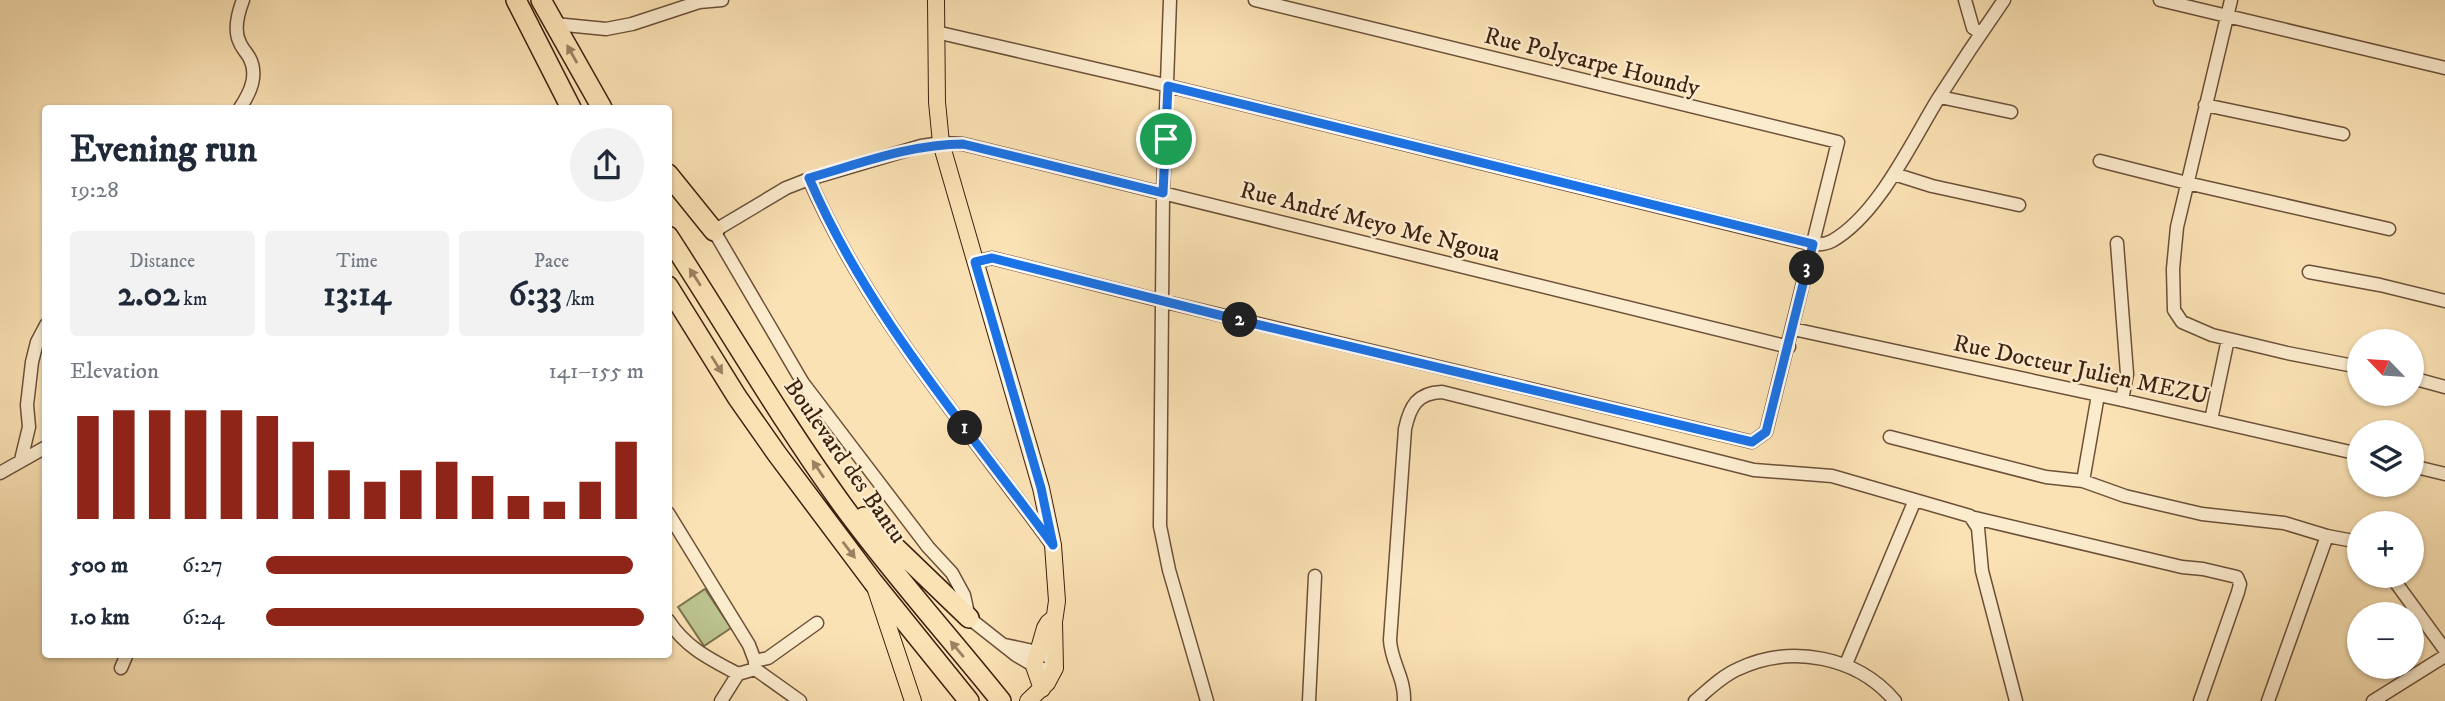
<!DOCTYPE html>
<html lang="en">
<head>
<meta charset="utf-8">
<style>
  body { margin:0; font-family:"IM FELL DW Pica",serif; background:#f2f2f3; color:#1f2937; height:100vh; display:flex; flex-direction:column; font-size:26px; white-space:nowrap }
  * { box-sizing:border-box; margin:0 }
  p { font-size:23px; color:#747a83 }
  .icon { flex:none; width:38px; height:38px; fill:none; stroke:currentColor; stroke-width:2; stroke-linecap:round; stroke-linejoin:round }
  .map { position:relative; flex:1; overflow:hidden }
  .side { position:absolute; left:42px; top:105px; width:630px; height:553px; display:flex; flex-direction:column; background:#fff; border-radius:7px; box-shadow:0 2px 5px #0004 }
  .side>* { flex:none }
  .needle { width:46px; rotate:295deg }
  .controls { position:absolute; left:2347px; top:329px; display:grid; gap:14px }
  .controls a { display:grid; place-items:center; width:77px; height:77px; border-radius:50%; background:#fff; box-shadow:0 2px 5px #0004; font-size:35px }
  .pin { position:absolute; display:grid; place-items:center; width:60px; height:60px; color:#fff; margin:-30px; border:4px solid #fff; border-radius:50%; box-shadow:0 2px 7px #0007 }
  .km { position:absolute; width:35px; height:35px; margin:-18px; border-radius:50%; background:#222; color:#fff; font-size:19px; line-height:35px; text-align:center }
  .round { display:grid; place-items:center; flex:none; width:74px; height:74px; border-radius:37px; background:#f2f2f3 }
  .overview { display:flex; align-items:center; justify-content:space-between; height:119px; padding:0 28px }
  h1 { font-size:38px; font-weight:800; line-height:52px }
  .metrics { display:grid; grid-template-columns:repeat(3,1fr); gap:10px; height:119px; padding:7px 28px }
  .metrics div { display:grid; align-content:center; border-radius:7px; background:#f2f2f3; text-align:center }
  .metrics b { font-size:35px; font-weight:800 }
  .metrics small { font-size:19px; font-weight:400 }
  .metrics p { font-size:19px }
  .chart { height:196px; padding:14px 28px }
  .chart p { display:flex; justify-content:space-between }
  .chart svg { width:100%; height:126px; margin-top:7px; stroke:#8f2418; stroke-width:6 }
  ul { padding:0 28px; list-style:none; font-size:23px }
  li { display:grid; grid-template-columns:112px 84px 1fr; align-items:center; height:52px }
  li i { height:18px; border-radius:9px; background:#8f2418 }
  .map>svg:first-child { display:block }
  .green { fill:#bcc48f; stroke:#7c724f; stroke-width:2 }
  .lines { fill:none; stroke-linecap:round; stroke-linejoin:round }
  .minor-casing { stroke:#6c5038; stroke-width:15 }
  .major-casing { stroke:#3d200f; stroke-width:18 }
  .highway-casing { stroke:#3d200f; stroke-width:22 }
  .minor { stroke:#fcecce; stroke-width:12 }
  .major { stroke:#fbe2b4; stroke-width:16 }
  .highway { stroke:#fbe2b4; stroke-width:19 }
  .oneway { fill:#9c8162 }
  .route-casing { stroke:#fff; stroke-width:14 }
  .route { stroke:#1a73e8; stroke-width:9 }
  .labels { text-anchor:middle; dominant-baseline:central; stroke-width:5; stroke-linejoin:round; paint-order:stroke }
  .street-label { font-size:24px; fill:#3d200f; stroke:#fcecce }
</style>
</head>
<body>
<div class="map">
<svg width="2445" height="701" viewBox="0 0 2445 701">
  <rect width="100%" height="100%" fill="#fbe2b4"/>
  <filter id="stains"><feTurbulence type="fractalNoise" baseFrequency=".00286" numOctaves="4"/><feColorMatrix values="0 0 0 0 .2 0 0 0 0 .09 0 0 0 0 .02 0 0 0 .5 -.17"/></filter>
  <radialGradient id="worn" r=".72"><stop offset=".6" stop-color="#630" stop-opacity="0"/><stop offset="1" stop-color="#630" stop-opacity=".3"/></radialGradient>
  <path class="green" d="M705 589 731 628 704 646 678 607Z"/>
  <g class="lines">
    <g class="minor-casing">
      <path id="minor" d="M1170 0 1163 193 1160 526 1169 570 1207 701
        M1965 0 1973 28 1981 33
        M2160 0 2445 68
        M2231 0 2177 227 2173 269 2174 310 2182 322 2212 335 2287 353 2359 367
        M555 24 606 29 632 24 699 2 722 0
        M936 32 1148 81 1790 239C1803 242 1819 248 1832 241 1878 215 1911 143 1938 99 1959 66 1981 33 2004 0
        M1940 97 2011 112
        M2205 105 2343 134
        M240 108C250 93 259 75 249 57 246 52 242 48 240 43 233 30 238 13 243 0
        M2100 161 2187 183 2389 229
        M1894 174 1932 186 2019 205
        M809 179C868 314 964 424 1050 542
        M2117 243 2127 374 2122 400
        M975 262 992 258 1162 301 1752 442 1766 432 1838 142 1255 0
        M2309 272 2380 285 2445 301
        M1793 329 2122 400 2359 454
        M2412 378 2445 387
        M2211 420 2228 339
        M1890 437 2046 477 2083 481 2125 496 2202 514 2284 523 2327 536 2359 542
        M21 460 29 427 27 405 32 362 37 342 46 325
        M2412 466 2445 474
        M0 473 46 447
        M2083 481 2098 395
        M668 513 749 645 755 661V669
        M1971 517 2182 567 2203 569 2237 577 2240 584 2238 592 2200 701
        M2391 576 2445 650
        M668 620C686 648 710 659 738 674L755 669
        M1005 645 1047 654 1055 668
        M755 661 768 658 817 623
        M1846 664 1915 500
        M121 668 127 654
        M755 669 800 701
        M1053 671 1038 668 1016 655 969 618 964 595 952 573 928 547 803 383 714 231 786 188 809 179 921 146 941 143 963 144 1789 347
        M721 701 738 674
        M1309 701 1315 576
        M1404 701C1405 678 1391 662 1390 640L1405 429C1410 406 1417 393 1442 392L1754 470 1832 476 1970 516 1978 528 1982 571 2016 701
        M1695 701C1708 690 1722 676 1738 669 1791 644 1857 656 1895 701
        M2268 701 2327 536
        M2373 701 2445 656"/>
    </g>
    <g class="major-casing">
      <path id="major" d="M936 0 937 102 941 143 1041 488 1053 545 1057 601 1054 622 1055 668 1047 683 1028 701
        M875 587 913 701
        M1042 689 1034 666 1045 628 1048 623 1054 618"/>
    </g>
    <g class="highway-casing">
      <path id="highway" d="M516 0 571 108
        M541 0 602 108
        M668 174 714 231
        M668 236C726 325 779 417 841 503 891 572 948 635 1001 701
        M668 286 737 397 777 454 873 582 969 701
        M864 517 969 618"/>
    </g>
    <use href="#minor" class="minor"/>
    <use href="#major" class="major"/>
    <use href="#highway" class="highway"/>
  </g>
  <defs><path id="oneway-solid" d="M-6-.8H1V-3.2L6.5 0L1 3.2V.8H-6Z" transform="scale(1.75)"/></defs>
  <g class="oneway">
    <use href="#oneway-solid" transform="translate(572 54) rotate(-119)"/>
    <use href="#oneway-solid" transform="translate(695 277) rotate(-123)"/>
    <use href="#oneway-solid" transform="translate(717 365) rotate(58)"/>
    <use href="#oneway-solid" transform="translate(818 469) rotate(-124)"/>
    <use href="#oneway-solid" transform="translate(849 550) rotate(53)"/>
    <use href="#oneway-solid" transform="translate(957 649) rotate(-130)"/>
  </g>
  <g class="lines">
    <g class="route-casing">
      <path id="route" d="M1168 86 1813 244 1766 432 1752 442 1247 322 992 258 975 262 1041 488 1053 545C966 426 868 315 809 178 859 164 911 144 963 144L1163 193Z"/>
    </g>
    <use href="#route" class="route"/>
  </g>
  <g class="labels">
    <g class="street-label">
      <text transform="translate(1592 62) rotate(14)">Rue Polycarpe Houndy</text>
      <text transform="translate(1370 222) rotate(14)">Rue André Meyo Me Ngoua</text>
      <text transform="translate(2081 370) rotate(12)">Rue Docteur Julien MEZU</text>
      <text transform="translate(845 461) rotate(55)">Boulevard des Bantu</text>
    </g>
  </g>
  <rect width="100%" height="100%" filter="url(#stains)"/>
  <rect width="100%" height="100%" fill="url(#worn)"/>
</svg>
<div class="controls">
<a><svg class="needle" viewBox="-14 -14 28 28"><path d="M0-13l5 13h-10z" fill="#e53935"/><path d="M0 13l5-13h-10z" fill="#747a83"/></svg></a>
<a><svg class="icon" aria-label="layers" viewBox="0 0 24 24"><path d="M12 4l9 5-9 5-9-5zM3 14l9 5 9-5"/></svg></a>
<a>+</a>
<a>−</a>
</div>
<div class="pin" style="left:1166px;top:139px;background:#1e9e55"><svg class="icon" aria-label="arrive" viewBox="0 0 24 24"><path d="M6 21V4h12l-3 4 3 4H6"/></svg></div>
<b class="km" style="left:965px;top:428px">1</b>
<b class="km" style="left:1240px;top:320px">2</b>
<b class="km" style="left:1807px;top:268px">3</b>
<section class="side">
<div class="overview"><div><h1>Evening run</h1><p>19:28</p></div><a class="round"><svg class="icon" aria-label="share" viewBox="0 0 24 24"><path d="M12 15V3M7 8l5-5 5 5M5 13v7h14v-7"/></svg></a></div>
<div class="metrics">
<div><p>Distance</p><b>2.02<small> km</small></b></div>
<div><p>Time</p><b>13:14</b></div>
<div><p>Pace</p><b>6:33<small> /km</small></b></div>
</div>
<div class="chart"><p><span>Elevation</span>141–155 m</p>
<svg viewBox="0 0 160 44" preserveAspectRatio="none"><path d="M5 44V8M15 44V6M25 44V6M35 44V6M45 44V6M55 44V8M65 44V17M75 44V27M85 44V31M95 44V27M105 44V24M115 44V29M125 44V36M135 44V38M145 44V31M155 44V17"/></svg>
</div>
<ul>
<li><b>500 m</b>6:27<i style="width:97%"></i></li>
<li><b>1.0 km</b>6:24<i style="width:100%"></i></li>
</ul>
</section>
</div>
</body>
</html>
